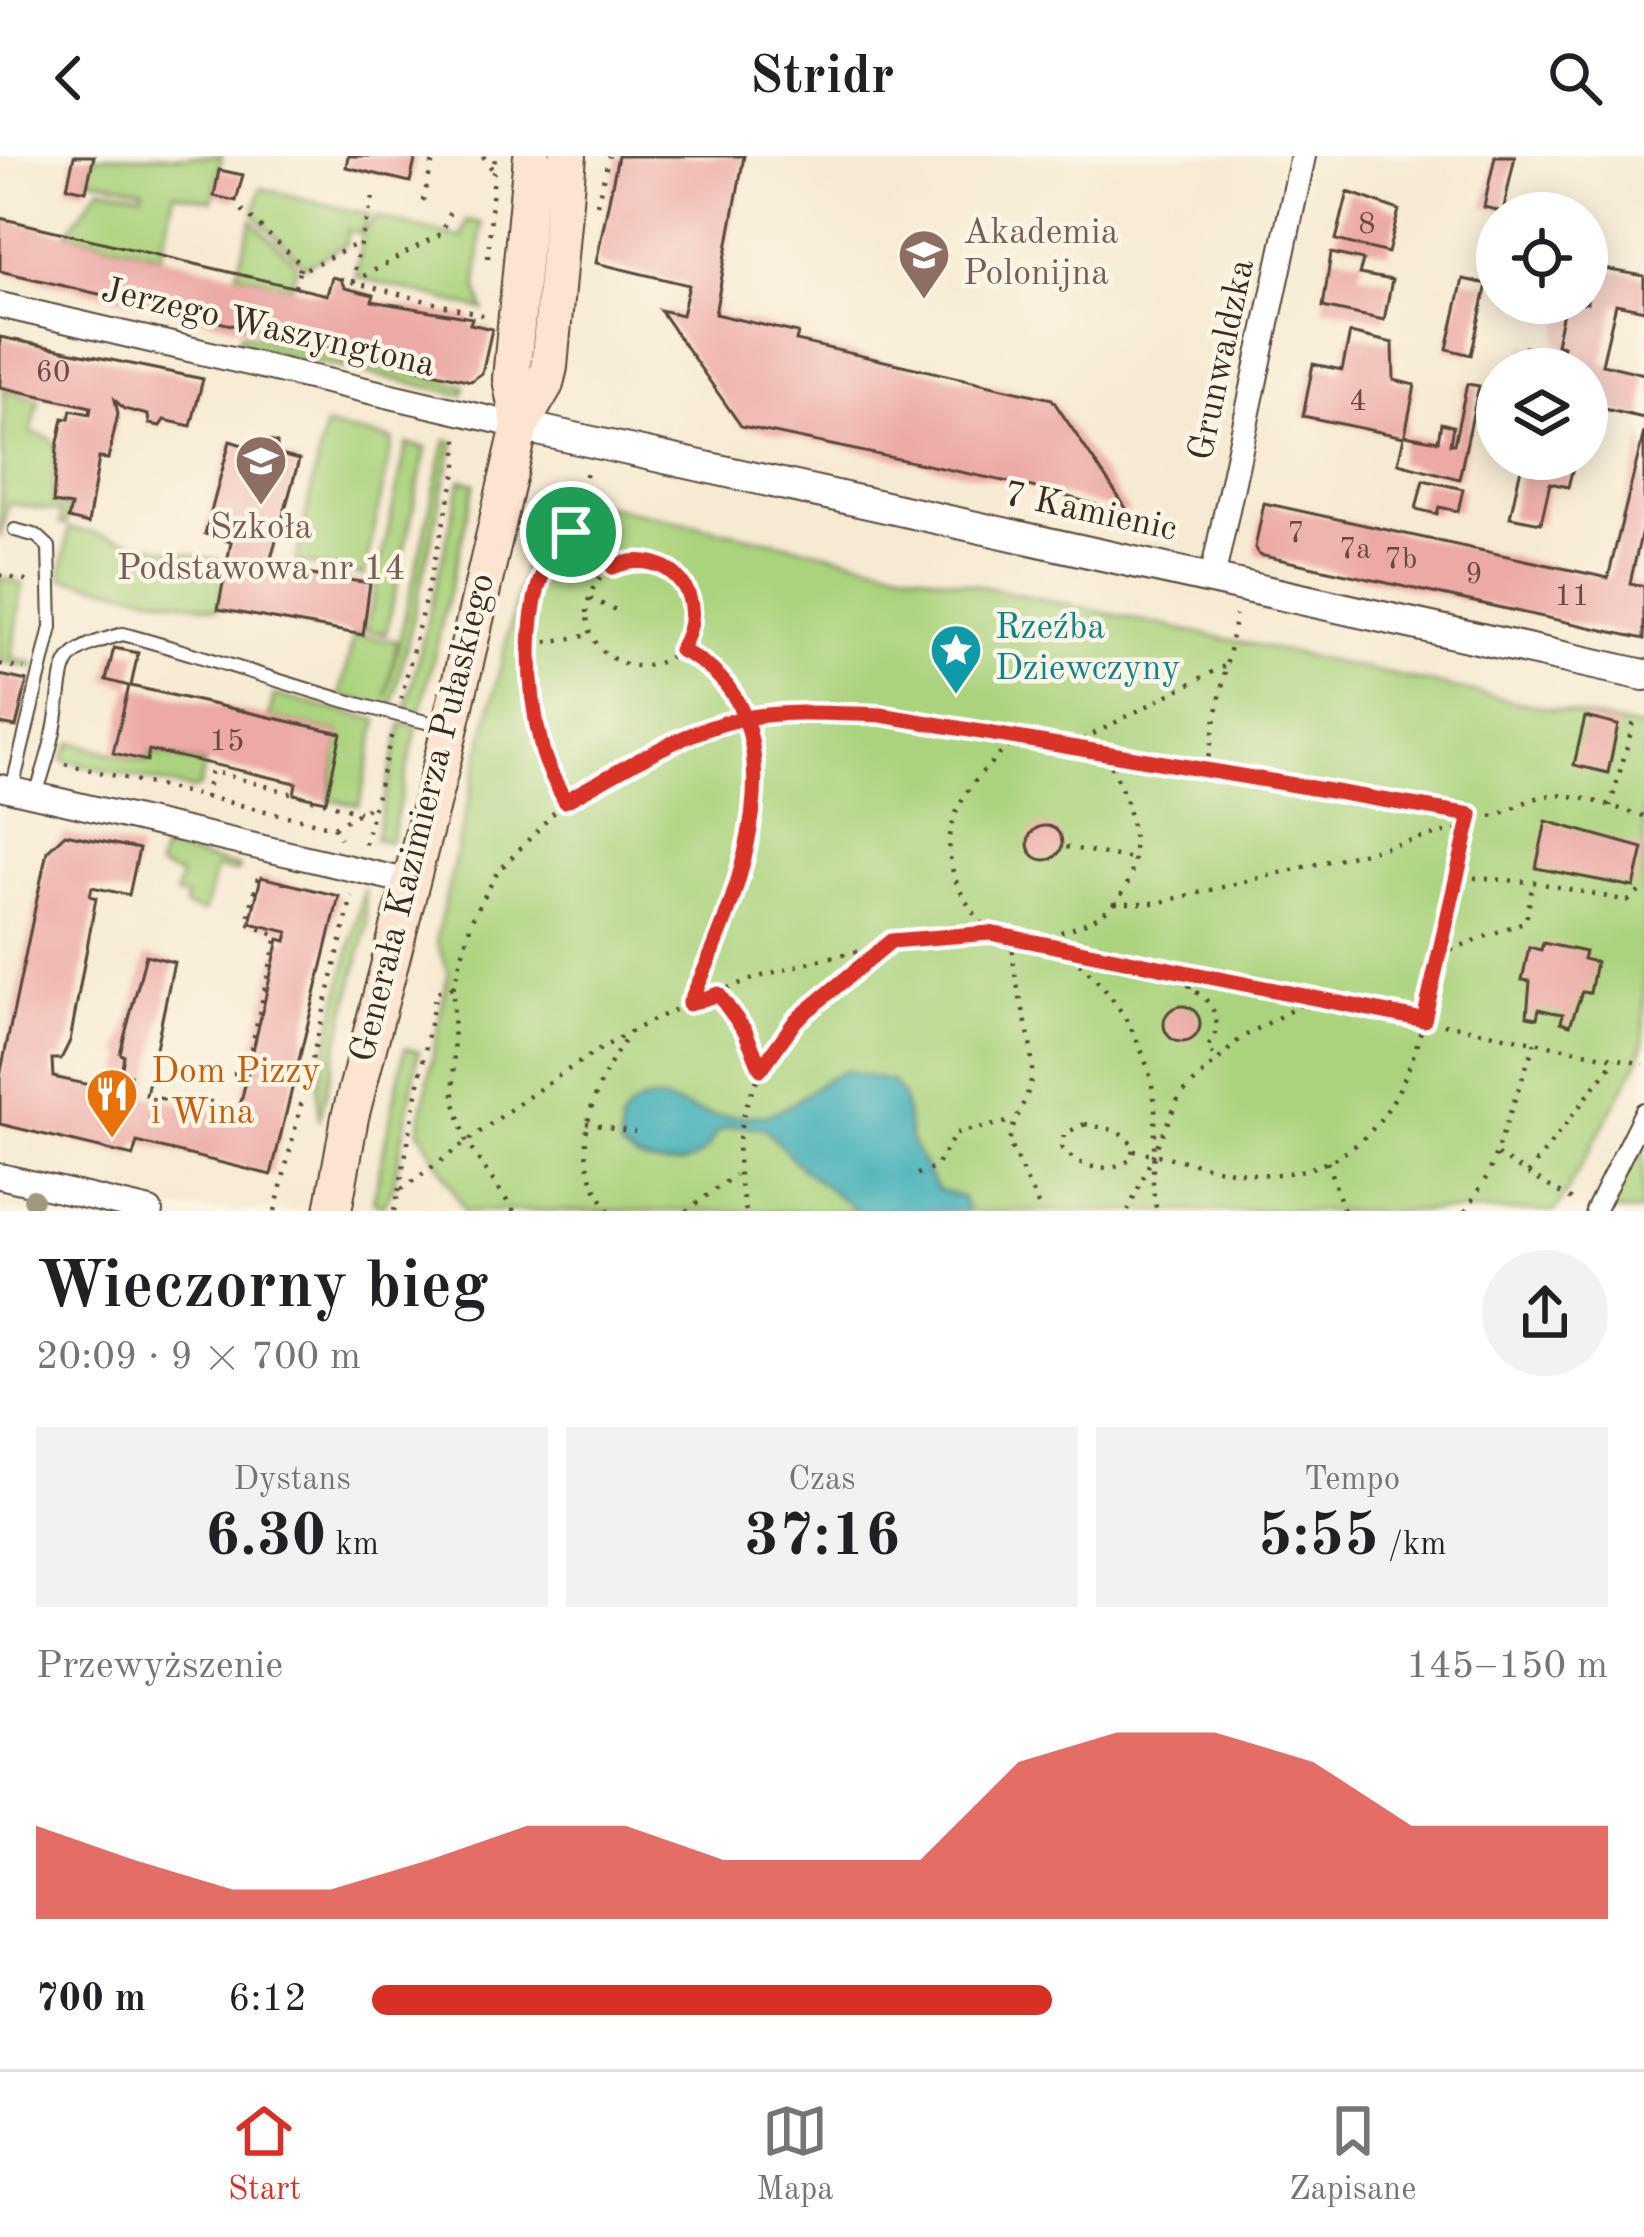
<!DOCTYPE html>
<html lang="pl">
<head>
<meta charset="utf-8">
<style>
  body { margin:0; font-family:"Old Standard TT",serif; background:#f2f2f2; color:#202124; height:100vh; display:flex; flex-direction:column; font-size:45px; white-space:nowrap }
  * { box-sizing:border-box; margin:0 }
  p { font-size:39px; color:#757577 }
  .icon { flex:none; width:66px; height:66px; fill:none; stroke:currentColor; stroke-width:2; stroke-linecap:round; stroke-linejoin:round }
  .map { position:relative; height:1055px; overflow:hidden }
  .drawer { display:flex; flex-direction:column; background:#fff; flex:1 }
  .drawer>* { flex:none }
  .buttons { position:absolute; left:1476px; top:36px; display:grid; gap:24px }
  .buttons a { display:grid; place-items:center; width:132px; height:132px; border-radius:50%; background:#fff; box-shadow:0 6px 30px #0003; font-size:60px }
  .pin { position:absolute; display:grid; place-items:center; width:102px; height:102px; color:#fff; margin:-51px; border:6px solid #fff; border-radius:50%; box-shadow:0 3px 12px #0007 }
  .round { display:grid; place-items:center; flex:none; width:126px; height:126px; border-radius:63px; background:#f2f2f2 }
  .headline { display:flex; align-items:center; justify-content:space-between; height:204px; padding:0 36px }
  h1 { font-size:66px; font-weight:600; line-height:90px }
  .metrics { display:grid; grid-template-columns:repeat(3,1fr); gap:18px; height:204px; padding:12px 36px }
  .metrics div { display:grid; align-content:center; border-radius:0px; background:#f2f2f2; text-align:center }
  .metrics b { font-size:60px; font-weight:600 }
  .metrics small { font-size:33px; font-weight:400 }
  .metrics p { font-size:33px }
  .chart { height:336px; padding:24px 36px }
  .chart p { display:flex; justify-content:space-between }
  .chart svg { width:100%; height:216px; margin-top:12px; fill:#d93025; opacity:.7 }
  ul { padding:0 36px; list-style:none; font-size:39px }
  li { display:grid; grid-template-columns:192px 144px 1fr; align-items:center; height:90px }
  li i { height:30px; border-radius:15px; background:#d93025 }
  header { display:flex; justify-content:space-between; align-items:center; height:156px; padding:0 36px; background:#fff; font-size:54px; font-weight:600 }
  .dock { display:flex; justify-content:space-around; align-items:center; height:168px; border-top:3px solid #e0e0e0; background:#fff; font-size:33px; color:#757577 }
  .dock a { display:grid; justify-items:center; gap:6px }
  .dock .selected { color:#d93025 }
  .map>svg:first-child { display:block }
  .green { fill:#abd37e; stroke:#737e4e; stroke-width:3 }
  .water { fill:#3daeb7; stroke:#3c6c6a; stroke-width:3 }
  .building { fill:#eca9a5 }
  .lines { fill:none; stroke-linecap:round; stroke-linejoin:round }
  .service-casing { stroke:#574739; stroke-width:16 }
  .pedestrian-casing { stroke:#574739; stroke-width:22 }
  .minor-casing { stroke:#574739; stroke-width:28 }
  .tertiary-casing { stroke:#574739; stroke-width:34 }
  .secondary-casing { stroke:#574739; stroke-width:40 }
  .path { stroke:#574739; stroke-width:4.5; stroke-dasharray:3 9; stroke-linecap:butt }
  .service { stroke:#fff; stroke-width:12 }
  .pedestrian { stroke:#fff; stroke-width:18 }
  .minor { stroke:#fff; stroke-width:24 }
  .tertiary { stroke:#fff; stroke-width:30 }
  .secondary { stroke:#fde4d1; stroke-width:36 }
  .tree { fill:#9f987c }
  .route-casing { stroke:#fff; stroke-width:24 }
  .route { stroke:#d93025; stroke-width:15 }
  .labels { text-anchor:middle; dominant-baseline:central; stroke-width:9; stroke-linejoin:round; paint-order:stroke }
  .number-label { font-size:30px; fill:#674a40 }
  .education-label { font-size:36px; fill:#785e54; stroke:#fcf5e5; text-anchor:start }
  .street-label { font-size:36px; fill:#3b2a1e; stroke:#fcf5e5 }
  .culture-label { font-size:36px; fill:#0d838f; stroke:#fcf5e5; text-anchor:start }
  .food-label { font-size:36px; fill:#c56008; stroke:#fcf5e5; text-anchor:start }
</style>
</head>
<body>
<header><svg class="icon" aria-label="back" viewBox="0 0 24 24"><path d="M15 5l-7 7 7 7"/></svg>Stridr<svg class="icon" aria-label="search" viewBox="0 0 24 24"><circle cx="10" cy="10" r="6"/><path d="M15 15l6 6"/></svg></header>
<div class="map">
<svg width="1644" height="1055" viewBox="0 0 1644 1055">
  <rect width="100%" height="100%" fill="#fcf5e5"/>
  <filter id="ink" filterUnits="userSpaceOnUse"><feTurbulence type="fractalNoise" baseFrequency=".00833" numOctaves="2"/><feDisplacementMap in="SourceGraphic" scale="24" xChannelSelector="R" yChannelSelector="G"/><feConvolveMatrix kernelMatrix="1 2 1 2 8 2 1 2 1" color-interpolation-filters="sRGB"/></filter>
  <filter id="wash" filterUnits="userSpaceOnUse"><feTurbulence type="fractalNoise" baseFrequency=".004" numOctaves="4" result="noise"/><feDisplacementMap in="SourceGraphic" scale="48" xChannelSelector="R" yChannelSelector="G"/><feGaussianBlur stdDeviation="2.7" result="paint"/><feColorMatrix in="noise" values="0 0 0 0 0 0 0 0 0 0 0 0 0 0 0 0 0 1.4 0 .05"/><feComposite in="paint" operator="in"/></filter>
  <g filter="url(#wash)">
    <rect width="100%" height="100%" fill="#f7ead2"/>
    <path class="green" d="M94 0H222L212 45 174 37 161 99 67 77 100 31 142 38 143 33 89 22Z
      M261 32 369 59 360 77 348 74 345 89 305 110 254 58Z
      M376 61 462 82 467 64 482 68 477 132 484 154 356 121 362 78Z
      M252 64 297 109 291 131 237 117Z
      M241 177 465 230 463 239 238 188Z
      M4 234 39 244 31 277 50 282 57 293 53 347 70 351 66 369 60 368 61 356 8 347 0 383Z
      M325 270 393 284 364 420 296 405Z
      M446 284 454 286 392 552 340 540 354 479 397 485 386 541Z
      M407 288 426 292 386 478 366 474Z
      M461 324 475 327 420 558 406 554Z
      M600 348 1644 573V885L1638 906 1556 1055H465L419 974 448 818 436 783 531 381Z
      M69 372 222 405 228 408 218 453 61 422Z
      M0 422 23 427 12 501 34 507 33 512 0 505Z
      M274 539 378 564 359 649 329 644 340 577 269 561Z
      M402 567 417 571 390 686 375 683Z
      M72 586 147 607 150 596 205 608 200 631 193 634 62 604Z
      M163 693 239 711 237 716 216 712 204 756 185 751 187 741 176 739 180 720 158 711Z
      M364 732 367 770 319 965 318 930Z
      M405 892 419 895 393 1032 384 1049 373 1045Z
      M1644 979 1642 1055H1605Z"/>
    <path class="water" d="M846 915 893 926 903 942 911 986 937 1033 963 1042 968 1055H857L801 1012 764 972C752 971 737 968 726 972 712 976 712 991 701 999 678 1016 640 1008 620 992L621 965C648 920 687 961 724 960 739 960 758 962 772 957 800 949 816 923 846 915Z"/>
    <g id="blocks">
      <path class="building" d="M74 0H94L86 35 67 31Z
        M348 0H416L410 26 346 11Z
        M618 0H744L715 158 798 177 796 185 1052 243 1130 358 1032 331 741 270 660 154 682 159 689 129 596 107Z
        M1495 0H1515L1503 56 1484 51Z
        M219 14 243 19 236 45 214 40Z
        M1348 36 1399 54 1388 97 1336 84Z
        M0 62 327 139 332 121 340 123 345 132 374 139 372 145 472 162 470 168 492 173 482 217 471 225 0 115Z
        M1331 97 1363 104 1359 118 1392 124 1384 164 1323 151Z
        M1587 110 1644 120V154L1616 148 1602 208 1644 218V262L1587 249V213H1520L1525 191 1561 198 1563 190 1556 188 1565 147H1587Z
        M1463 123 1487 128 1471 199 1447 193Z
        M1350 177 1393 187 1394 224 1415 229 1405 279 1438 285 1441 267 1453 270 1450 288H1454L1467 228 1479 230 1459 323 1398 307 1404 281 1303 260 1313 208 1342 214Z
        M0 181 203 223 191 270 164 264 160 270 149 268 148 259 124 253 115 244 118 258 108 303 99 302 88 368 68 363 71 350 53 347 57 291 63 262 69 263 71 254 90 258 91 251 0 231Z
        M1644 276V366L1630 427 1644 430V483L1259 399 1255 392 1264 347 1608 422Z
        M260 283 277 287V298L299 304 268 413 370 427 363 479 218 453 231 386 205 378 230 285 252 292Z
        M1523 303H1575L1568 331 1550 327 1541 367 1510 361Z
        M1423 324 1463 333 1458 355 1439 351 1437 358 1416 353Z
        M114 492 138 497 131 530 341 577 326 645 294 638 296 627 149 594 147 605 113 597 129 530 106 524Z
        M0 519 27 525 16 571 0 568Z
        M1585 561 1618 569 1608 617 1574 609Z
        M1546 665 1643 692 1634 731 1536 712Z
        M1028 687a17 17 0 1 1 34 0a17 17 0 1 1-34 0Z
        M65 678 139 693 129 739 92 731 90 740 96 742 70 885 61 903H52L53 921 122 936 127 932 130 919 121 917 124 900 120 897 146 799 174 806 146 939 227 958 226 964 236 967 279 783 286 785 288 776 250 767 261 721 339 740 271 1019 137 986 133 1000 0 968V920L47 695Z
        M1543 787 1585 796 1583 803 1596 806 1590 837 1582 836 1570 869 1561 866 1563 858 1551 856 1539 853 1537 862 1527 860 1530 825 1522 824 1529 791 1541 794Z
        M1164 868a18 18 0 1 1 36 0a18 18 0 1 1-36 0Z"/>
    </g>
  </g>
  <g filter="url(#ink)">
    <use href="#blocks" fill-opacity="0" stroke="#574739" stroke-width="3"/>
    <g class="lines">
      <g class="service-casing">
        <path id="service" d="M12 633 51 471 49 391 37 380 15 374
          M36 638C44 614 52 589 56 564 66 503 55 497 123 478 231 507 334 546 444 570"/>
      </g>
      <g class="pedestrian-casing">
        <path id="pedestrian" d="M1595 1055 1644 956"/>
      </g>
      <g class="minor-casing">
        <path id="minor" d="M0 149 520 270
          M1212 423 1303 0
          M0 631 410 726
          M0 1020 150 1055"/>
      </g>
      <g class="tertiary-casing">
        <path id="tertiary" d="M520 270 1644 519"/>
      </g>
      <g class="secondary-casing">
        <path id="secondary" d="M520 270 511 223 532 0
          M333 1055 350 961 440 614 520 270 545 228 549 211 568 0"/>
      </g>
      <path class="path" d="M483 0 494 16
        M423 45 434 0
        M597 48 609 0
        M242 54 301 108 299 116
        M488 102 495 0
        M340 123 486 160
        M353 126 442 77 451 52
        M353 126C357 92 367 66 375 33
        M295 131 299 116 357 88
        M584 332 587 314
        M560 336 561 359 571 376C517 422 527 531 542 593 546 611 557 628 565 645
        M571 376 590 378 613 411
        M587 457a53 53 0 1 1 106 0a53 53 0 1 1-106 0Z
        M0 419 30 426
        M590 443 623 457
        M534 488 591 479
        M680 494C813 556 737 750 689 847
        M0 508 24 513
        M401 543 457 312V280
        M1072 589 1226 509
        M65 608 334 671 340 682
        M1206 613 1236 459
        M205 642 211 615 360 656
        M1610 651 1635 562
        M334 671 375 648
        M365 688 392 577
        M1066 691 1133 703
        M1462 721 1533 726
        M1115 747H1157L1468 671
        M990 777C922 702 945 641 1018 583
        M1013 782C1010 829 1033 869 1032 915 1031 942 1013 961 1009 987L1041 1055
        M1038 784C1055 777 1075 773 1091 764 1160 729 1132 649 1105 597
        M1060 793C1110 825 1151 891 1155 951 1157 984 1148 1023 1157 1055
        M1440 798 1526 765 1533 726 1628 745 1644 732
        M1192 817 1189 833C1214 842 1226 870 1207 892L1216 902
        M718 838 745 876 761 913
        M233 918 246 915 277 780 247 767 259 717
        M586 967 635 976
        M1085 968 1118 975 1134 989 1130 1004C1106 1017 1081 1014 1062 992L1064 978Z
        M1134 995C1182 1001 1239 1024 1288 1017 1414 999 1425 856 1446 756 1449 744 1456 734 1459 722 1464 701 1466 680 1471 659
        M1497 999 1577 1047
        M1327 1006 1344 1055
        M1528 1017 1616 903
        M917 1018 935 1012 956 977 1013 965
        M399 1035 436 836 453 832
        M275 1055 352 740
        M394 1055 399 1035C474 982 551 919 632 875 743 815 866 787 990 777L1644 908
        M514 1055 467 987 454 944 453 832 472 763 497 717 565 645 664 591 749 561 882 559 1482 661C1505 660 1516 648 1537 642 1569 632 1613 652 1644 660
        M609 1055C565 995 591 935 628 879
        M686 1055 735 1019
        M746 1055C711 934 799 855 886 789
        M1128 1055 1179 941 1241 882 1313 842
        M1466 1055 1489 1017 1535 886"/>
      <use href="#service" class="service"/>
      <use href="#pedestrian" class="pedestrian"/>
      <use href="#minor" class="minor"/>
      <use href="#tertiary" class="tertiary"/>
      <use href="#secondary" class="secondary"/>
    </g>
    <circle class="tree" cx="33" cy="1043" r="10"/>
  </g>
  <g class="lines" filter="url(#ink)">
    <g class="route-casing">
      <path id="route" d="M571 376 590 378 613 411C670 388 713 443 680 494 814 555 736 751 689 848L718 838 745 875 761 913 796 864 891 785 990 777 1424 864 1471 659 881 559C839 558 793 554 751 561 685 572 623 614 565 645 557 629 546 611 542 593 527 531 517 422 571 376"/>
    </g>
    <use href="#route" class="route"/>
  </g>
  <defs>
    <g id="university-pin" transform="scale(2.7)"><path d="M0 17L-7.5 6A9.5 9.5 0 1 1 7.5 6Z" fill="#8d6e63" stroke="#fcf5e5"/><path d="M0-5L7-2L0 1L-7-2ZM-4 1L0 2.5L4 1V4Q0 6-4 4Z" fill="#fff"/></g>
    <g id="school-pin" transform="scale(2.7)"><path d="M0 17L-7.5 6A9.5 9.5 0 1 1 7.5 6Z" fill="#8d6e63" stroke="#fcf5e5"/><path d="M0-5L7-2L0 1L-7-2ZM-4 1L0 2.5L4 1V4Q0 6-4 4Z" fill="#fff"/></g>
    <g id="sight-pin" transform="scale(2.7)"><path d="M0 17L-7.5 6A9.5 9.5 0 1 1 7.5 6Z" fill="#0f9aa8" stroke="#fcf5e5"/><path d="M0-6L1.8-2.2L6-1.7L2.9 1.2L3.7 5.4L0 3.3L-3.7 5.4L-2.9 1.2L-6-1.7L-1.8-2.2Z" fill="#fff"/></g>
    <g id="restaurant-pin" transform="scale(2.7)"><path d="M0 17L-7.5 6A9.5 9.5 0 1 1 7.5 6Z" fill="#e8710a" stroke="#fcf5e5"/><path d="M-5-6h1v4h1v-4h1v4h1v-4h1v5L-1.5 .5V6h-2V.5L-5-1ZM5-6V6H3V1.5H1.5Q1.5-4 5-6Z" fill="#fff"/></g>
  </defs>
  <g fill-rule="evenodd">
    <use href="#university-pin" x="924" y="99"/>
    <use href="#school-pin" x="261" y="305"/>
    <use href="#sight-pin" x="956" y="494"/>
    <use href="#restaurant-pin" x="112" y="938"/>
  </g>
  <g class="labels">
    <g class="number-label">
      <text x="1367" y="69">8</text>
      <text x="53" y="217">60</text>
      <text x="1358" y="246">4</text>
      <text x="1296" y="378">7</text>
      <text x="1355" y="394">7a</text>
      <text x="1401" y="404">7b</text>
      <text x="1474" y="419">9</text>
      <text x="1572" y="441">11</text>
      <text x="227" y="586">15</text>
    </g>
    <g class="education-label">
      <text x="963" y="78">Akademia<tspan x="963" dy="41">Polonijna</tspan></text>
      <text x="261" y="373" text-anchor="middle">Szkoła<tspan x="261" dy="41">Podstawowa nr 14</tspan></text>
    </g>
    <g class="street-label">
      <text transform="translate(268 173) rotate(13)">Jerzego Waszyngtona</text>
      <text transform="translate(1223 204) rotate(-78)">Grunwaldzka</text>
      <text transform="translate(1090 357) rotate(12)">7 Kamienic</text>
      <text transform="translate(424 662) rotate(-76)">Generała Kazimierza Pułaskiego</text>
    </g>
    <g class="culture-label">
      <text x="995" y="473">Rzeźba<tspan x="995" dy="41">Dziewczyny</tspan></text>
    </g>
    <g class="food-label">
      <text x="151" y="917">Dom Pizzy<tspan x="151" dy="41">i Wina</tspan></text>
    </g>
  </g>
</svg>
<div class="buttons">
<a><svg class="icon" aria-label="locate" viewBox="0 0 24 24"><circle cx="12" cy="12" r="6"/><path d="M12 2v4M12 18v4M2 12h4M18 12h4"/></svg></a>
<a><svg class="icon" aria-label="layers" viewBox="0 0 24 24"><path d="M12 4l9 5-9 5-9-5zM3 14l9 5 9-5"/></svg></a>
</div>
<div class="pin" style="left:571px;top:376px;background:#1e9e55"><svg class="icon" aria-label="arrive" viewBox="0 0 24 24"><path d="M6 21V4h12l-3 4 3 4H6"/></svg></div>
</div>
<section class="drawer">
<div class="headline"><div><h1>Wieczorny bieg</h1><p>20:09 · 9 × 700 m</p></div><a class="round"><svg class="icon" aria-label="share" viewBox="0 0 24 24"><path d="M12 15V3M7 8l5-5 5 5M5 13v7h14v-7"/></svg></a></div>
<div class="metrics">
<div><p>Dystans</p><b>6.30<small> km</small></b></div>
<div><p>Czas</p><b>37:16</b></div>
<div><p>Tempo</p><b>5:55<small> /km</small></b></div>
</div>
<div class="chart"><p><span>Przewyższenie</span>145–150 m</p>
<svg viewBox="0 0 160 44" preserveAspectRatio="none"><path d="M0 44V25L10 32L20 38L30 38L40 32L50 25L60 25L70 32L80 32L90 32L100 12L110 6L120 6L130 12L140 25L150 25L160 25V44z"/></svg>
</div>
<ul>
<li><b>700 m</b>6:12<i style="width:55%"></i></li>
</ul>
</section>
<nav class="dock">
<a class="selected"><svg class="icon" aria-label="home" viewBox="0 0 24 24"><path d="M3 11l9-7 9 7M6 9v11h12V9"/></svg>Start</a>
<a><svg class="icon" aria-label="map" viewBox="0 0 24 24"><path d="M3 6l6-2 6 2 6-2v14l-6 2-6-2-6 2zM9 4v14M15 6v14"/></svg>Mapa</a>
<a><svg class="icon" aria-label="saved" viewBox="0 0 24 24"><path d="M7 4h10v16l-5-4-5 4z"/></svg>Zapisane</a>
</nav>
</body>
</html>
